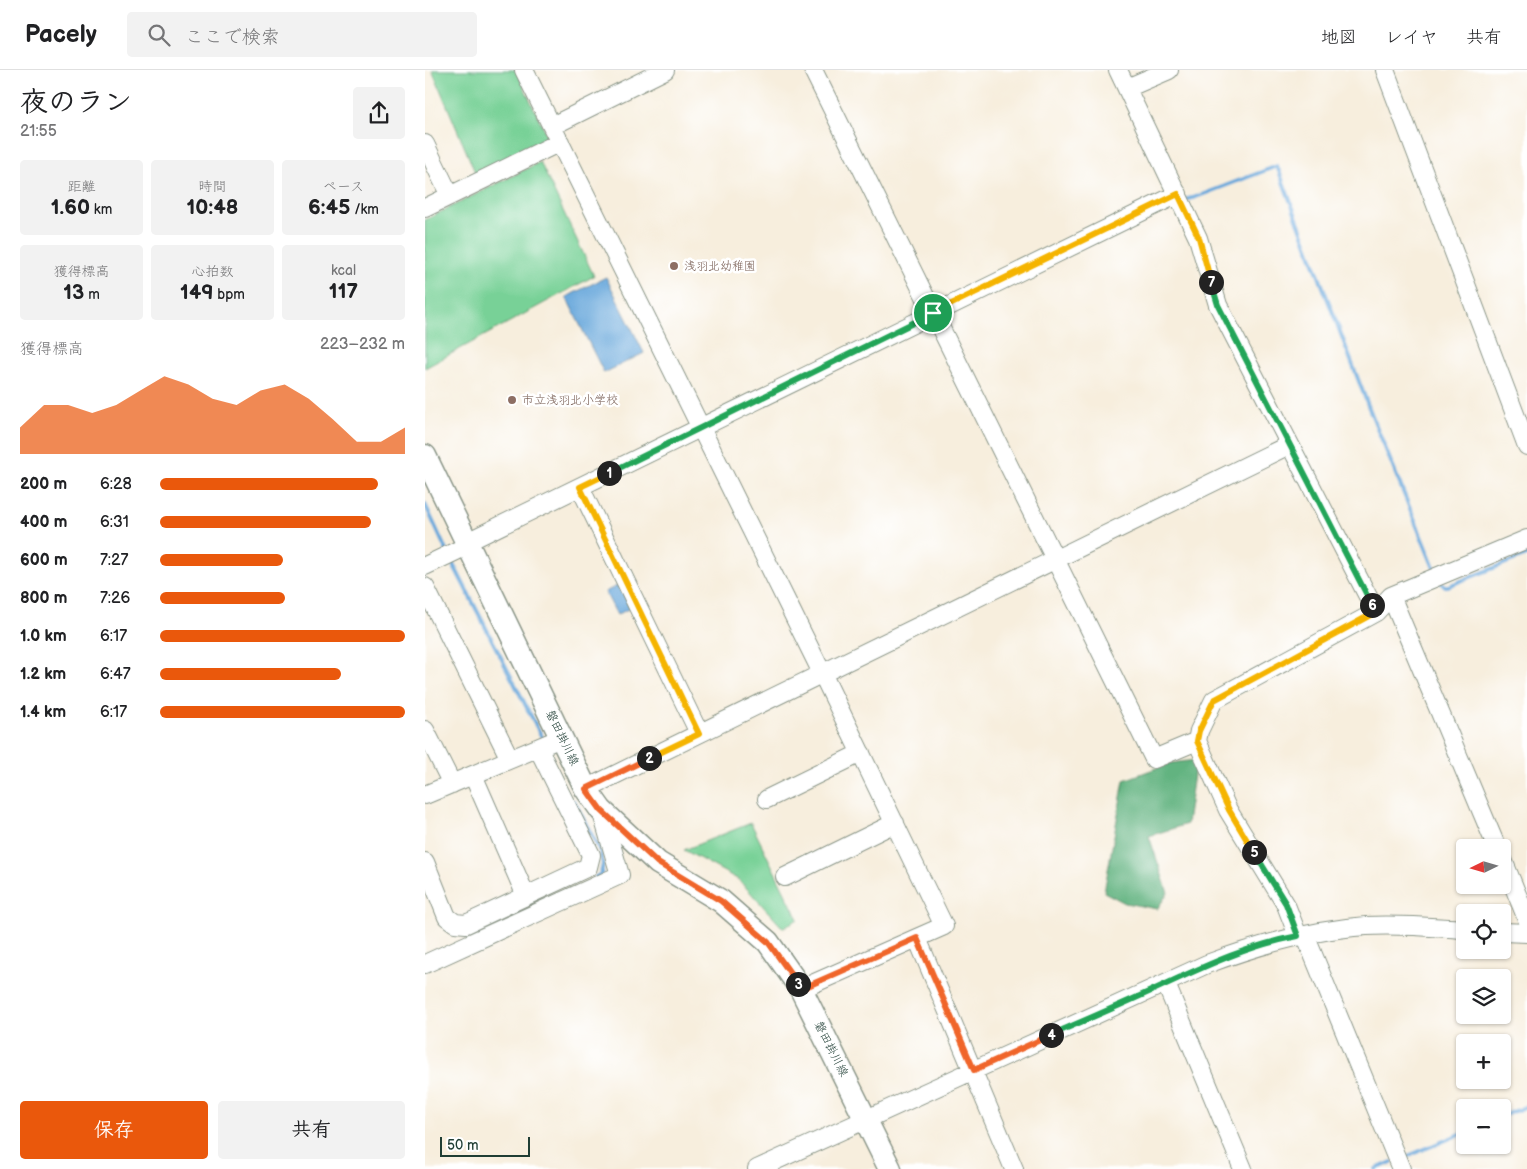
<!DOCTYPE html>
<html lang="ja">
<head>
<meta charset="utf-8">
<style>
  body { margin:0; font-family:"Balsamiq Sans","Klee One",sans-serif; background:#f2f2f2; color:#202124; height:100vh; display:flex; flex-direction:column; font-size:19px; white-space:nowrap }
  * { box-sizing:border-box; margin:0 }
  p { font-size:16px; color:#757577 }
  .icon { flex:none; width:28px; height:28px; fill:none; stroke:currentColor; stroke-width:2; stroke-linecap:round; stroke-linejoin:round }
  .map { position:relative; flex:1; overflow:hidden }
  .panel { display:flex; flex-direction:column; background:#fff; width:425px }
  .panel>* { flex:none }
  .needle { width:32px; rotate:265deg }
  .controls { position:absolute; left:1031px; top:769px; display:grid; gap:10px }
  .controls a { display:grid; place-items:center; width:55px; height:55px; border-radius:5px; background:#fff; box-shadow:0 1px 4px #0004; font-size:25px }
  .scale { position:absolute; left:15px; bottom:12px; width:90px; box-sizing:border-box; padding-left:5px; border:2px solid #1f3d34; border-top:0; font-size:14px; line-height:18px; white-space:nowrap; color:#1f3d34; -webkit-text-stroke:4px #fff; paint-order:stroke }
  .pin { position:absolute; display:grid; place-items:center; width:42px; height:42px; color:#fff; margin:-21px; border:2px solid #fff; border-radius:50%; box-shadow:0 1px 5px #0007 }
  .km { position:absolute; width:25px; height:25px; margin:-12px; border-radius:50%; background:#222; color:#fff; font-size:14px; line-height:25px; text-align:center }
  .round { display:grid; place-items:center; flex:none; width:52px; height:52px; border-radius:5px; background:#f2f2f2 }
  .overview { display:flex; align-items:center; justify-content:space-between; height:85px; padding:0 20px }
  h1 { font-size:28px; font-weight:700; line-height:38px }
  .figures { display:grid; grid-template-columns:repeat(3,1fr); gap:8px; height:85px; padding:5px 20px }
  .figures div { display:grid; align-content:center; border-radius:5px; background:#f2f2f2; text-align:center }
  .figures b { font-size:21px; font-weight:700 }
  .figures small { font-size:14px; font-weight:400 }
  .figures p { font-size:14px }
  .chart { height:140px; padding:10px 20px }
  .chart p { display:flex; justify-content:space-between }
  .chart svg { width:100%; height:90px; margin-top:5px; fill:#ea580c; opacity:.7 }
  .action { display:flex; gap:10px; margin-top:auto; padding:10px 20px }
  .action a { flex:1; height:58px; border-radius:5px; background:#ea580c; color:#fff; font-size:20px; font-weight:700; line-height:58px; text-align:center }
  .action a+a { background:#f2f2f2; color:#202124 }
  ul { padding:0 20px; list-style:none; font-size:16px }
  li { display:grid; grid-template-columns:80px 60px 1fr; align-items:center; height:38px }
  li i { height:12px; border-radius:6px; background:#ea580c }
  header { display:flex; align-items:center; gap:30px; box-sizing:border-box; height:70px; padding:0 25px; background:#fff; border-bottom:1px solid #e0e0e0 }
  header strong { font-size:24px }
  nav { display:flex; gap:28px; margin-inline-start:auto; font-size:18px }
  .search { width:350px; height:45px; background:#f2f2f2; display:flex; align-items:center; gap:12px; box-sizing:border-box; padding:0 18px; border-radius:5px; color:#757577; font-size:19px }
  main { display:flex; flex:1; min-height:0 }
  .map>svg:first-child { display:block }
  .green { fill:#78d197; stroke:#4c8766 }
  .forest { fill:#62b380; stroke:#40785a }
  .water { fill:#69a8db; stroke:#447288 }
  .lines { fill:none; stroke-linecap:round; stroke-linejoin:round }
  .stream { stroke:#69a8db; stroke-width:4 }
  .minor-casing { stroke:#8b9688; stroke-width:20 }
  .major-casing { stroke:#8b9688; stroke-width:25 }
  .minor { stroke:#fff; stroke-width:18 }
  .major { stroke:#fff; stroke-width:22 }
  .split-1-casing { stroke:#fff; stroke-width:10 }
  .split-2-casing { stroke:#fff; stroke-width:10 }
  .split-3-casing { stroke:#fff; stroke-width:10 }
  .split-4-casing { stroke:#fff; stroke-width:10 }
  .split-5-casing { stroke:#fff; stroke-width:10 }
  .split-6-casing { stroke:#fff; stroke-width:10 }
  .split-7-casing { stroke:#fff; stroke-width:10 }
  .split-8-casing { stroke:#fff; stroke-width:10 }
  .split-1 { stroke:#22a559; stroke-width:6 }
  .split-2 { stroke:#f5b400; stroke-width:6 }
  .split-3 { stroke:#f0652b; stroke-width:6 }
  .split-4 { stroke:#f0652b; stroke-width:6 }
  .split-5 { stroke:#22a559; stroke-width:6 }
  .split-6 { stroke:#f5b400; stroke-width:6 }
  .split-7 { stroke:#22a559; stroke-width:6 }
  .split-8 { stroke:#f5b400; stroke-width:6 }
  .education-dot { fill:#8d6e63; stroke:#fff; stroke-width:2 }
  .labels { text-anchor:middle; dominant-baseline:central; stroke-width:5; stroke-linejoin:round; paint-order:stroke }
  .education-label { font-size:12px; fill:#785e54; stroke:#fff; text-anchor:start }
  .street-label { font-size:12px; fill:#1f3d34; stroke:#fff }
</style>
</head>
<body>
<header>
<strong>Pacely</strong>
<div class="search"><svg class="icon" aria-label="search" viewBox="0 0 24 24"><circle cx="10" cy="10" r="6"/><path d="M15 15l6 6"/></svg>ここで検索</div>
<nav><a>地図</a><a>レイヤ</a><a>共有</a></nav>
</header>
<main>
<section class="panel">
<div class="overview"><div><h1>夜のラン</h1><p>21:55</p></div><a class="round"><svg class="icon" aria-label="share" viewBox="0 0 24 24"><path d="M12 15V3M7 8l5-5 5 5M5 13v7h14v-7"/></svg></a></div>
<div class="figures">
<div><p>距離</p><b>1.60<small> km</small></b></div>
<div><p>時間</p><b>10:48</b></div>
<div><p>ペース</p><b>6:45<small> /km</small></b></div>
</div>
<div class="figures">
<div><p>獲得標高</p><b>13<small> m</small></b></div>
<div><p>心拍数</p><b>149<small> bpm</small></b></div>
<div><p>kcal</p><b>117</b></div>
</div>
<div class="chart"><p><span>獲得標高</span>223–232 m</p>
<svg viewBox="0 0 160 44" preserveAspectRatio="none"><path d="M0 44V31L10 20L20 20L30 24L40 20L50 13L60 6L70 10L80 17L90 20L100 13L110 10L120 17L130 27L140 38L150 38L160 31V44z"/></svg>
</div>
<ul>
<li><b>200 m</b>6:28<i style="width:89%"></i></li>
<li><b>400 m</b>6:31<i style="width:86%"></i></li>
<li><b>600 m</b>7:27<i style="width:50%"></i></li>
<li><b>800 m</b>7:26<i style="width:51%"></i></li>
<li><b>1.0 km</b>6:17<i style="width:100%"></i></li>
<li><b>1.2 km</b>6:47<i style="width:74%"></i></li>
<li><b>1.4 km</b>6:17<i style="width:100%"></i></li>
</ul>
<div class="action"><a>保存</a><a>共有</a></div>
</section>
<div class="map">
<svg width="1102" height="1099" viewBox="0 0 1102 1099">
  <rect width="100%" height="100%" fill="#fff"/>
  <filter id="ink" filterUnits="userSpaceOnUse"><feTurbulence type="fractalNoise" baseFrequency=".02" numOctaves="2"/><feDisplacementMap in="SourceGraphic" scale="10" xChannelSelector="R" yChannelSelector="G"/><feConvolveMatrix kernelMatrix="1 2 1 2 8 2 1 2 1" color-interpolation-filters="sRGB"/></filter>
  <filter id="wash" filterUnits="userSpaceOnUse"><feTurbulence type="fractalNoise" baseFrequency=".0096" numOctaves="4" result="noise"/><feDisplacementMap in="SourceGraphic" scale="20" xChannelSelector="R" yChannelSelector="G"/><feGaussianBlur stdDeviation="1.12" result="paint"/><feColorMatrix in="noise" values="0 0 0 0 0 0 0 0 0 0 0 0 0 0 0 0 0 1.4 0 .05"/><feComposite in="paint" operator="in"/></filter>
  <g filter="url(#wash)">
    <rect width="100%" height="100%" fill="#f7eedd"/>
    <path class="green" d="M7 0H91L124 70 52 107Z
      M115 92 169 206 0 298V150Z
      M326 753 373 849 358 858 314 810 259 780Z"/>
    <path class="forest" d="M771 690 762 754 724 766 743 823 732 839 700 833 679 822 699 710 745 693Z"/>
    <path class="water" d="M181 207 219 283 179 303 141 227Z
      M194 515 205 538 192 545 180 522Z"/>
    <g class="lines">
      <path class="stream" d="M759 130 771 127 852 96 944 338 1011 503
        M0 434 21 480
        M25 488 119 671
        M1015 511 1019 516H1023L1102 485
        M149 731 175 781 178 794 176 804 171 807
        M1078 1046 1102 1036
        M976 1089 1040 1062
        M951 1099 967 1092"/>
    </g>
  </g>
  <g filter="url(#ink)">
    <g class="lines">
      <g class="minor-casing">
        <path id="minor" d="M99 0 397 603 519 856 376 919
          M388 0 729 689 772 671
          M693 0 773 168 793 235 951 542
          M960 0 1102 376
          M702 18 744 0
          M127 56 240 0
          M0 74 25 126
          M0 138 135 72
          M155 417 274 663
          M42 472 753 124
          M0 496 44 475
          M0 517 85 689
          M966 526 1072 778
          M0 660 27 714
          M48 705 101 826
          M161 719 864 375
          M0 725 136 668
          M342 729 436 683
          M1078 790 1102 849
          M0 792 22 847 30 853 41 854 163 797 166 785 113 678
          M360 807 470 753
          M1078 862 1102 863
          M880 865 976 1099
          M873 866 861 835 803 740 772 671 774 661 789 630 951 542 966 526 1102 469
          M492 868 589 1099
          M0 894 195 805 176 740
          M741 914 818 1099
          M332 1099 782 894C833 875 886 860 941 856 974 854 1007 857 1040 859"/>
      </g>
      <g class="major-casing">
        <path id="major" d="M0 386 161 719 176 740 233 793 296 831 343 872 376 919 465 1099"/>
      </g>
      <use href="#minor" class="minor"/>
      <use href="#major" class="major"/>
    </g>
  </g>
  <g class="lines" filter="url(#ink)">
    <g class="split-1-casing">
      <path id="split-1" d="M184 403 508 243"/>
    </g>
    <g class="split-2-casing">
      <path id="split-2" d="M184 403 155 417 274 664 224 688"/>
    </g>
    <g class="split-3-casing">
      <path id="split-3" d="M224 688 161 719 176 740 233 793 296 831 343 872 373 914"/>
    </g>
    <g class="split-4-casing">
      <path id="split-4" d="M373 914 376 919 492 868 549 1000 626 965"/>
    </g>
    <g class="split-5-casing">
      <path id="split-5" d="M626 965C665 948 703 932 741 914 784 894 826 875 873 866L861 834 829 782"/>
    </g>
    <g class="split-6-casing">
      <path id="split-6" d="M829 782 804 740 772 671 774 661 789 630 951 542 947 535"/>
    </g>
    <g class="split-7-casing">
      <path id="split-7" d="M786 212 793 235 947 535"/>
    </g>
    <g class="split-8-casing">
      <path id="split-8" d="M508 243 753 124 774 168 786 212"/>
    </g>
    <use href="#split-1" class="split-1"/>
    <use href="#split-2" class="split-2"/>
    <use href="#split-3" class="split-3"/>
    <use href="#split-4" class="split-4"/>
    <use href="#split-5" class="split-5"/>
    <use href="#split-6" class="split-6"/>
    <use href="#split-7" class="split-7"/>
    <use href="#split-8" class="split-8"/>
  </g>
  <g class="education-dot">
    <circle cx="249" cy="196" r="5"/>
    <circle cx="87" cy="330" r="5"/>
  </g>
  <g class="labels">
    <g class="education-label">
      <text x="259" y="196">浅羽北幼稚園</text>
      <text x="97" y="330">市立浅羽北小学校</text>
    </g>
    <g class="street-label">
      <text transform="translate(137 668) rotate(64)">磐田掛川線</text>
      <text transform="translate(406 979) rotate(63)">磐田掛川線</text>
    </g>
  </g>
</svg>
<div class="controls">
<a><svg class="needle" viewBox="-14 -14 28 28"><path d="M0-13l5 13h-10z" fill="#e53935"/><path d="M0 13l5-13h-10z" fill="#757577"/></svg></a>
<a><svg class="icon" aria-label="locate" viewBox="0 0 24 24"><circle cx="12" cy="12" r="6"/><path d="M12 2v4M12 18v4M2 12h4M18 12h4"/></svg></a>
<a><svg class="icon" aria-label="layers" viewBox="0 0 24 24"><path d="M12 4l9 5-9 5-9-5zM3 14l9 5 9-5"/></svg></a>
<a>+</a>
<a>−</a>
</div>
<div class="scale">50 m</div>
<div class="pin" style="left:508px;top:243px;background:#1e9e55"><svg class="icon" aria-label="arrive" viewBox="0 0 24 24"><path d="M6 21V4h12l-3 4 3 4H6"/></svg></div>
<b class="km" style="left:184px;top:403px">1</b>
<b class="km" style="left:224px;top:688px">2</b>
<b class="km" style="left:373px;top:914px">3</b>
<b class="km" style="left:626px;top:965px">4</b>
<b class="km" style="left:829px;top:782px">5</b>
<b class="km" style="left:947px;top:535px">6</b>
<b class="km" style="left:786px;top:212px">7</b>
</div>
</main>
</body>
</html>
